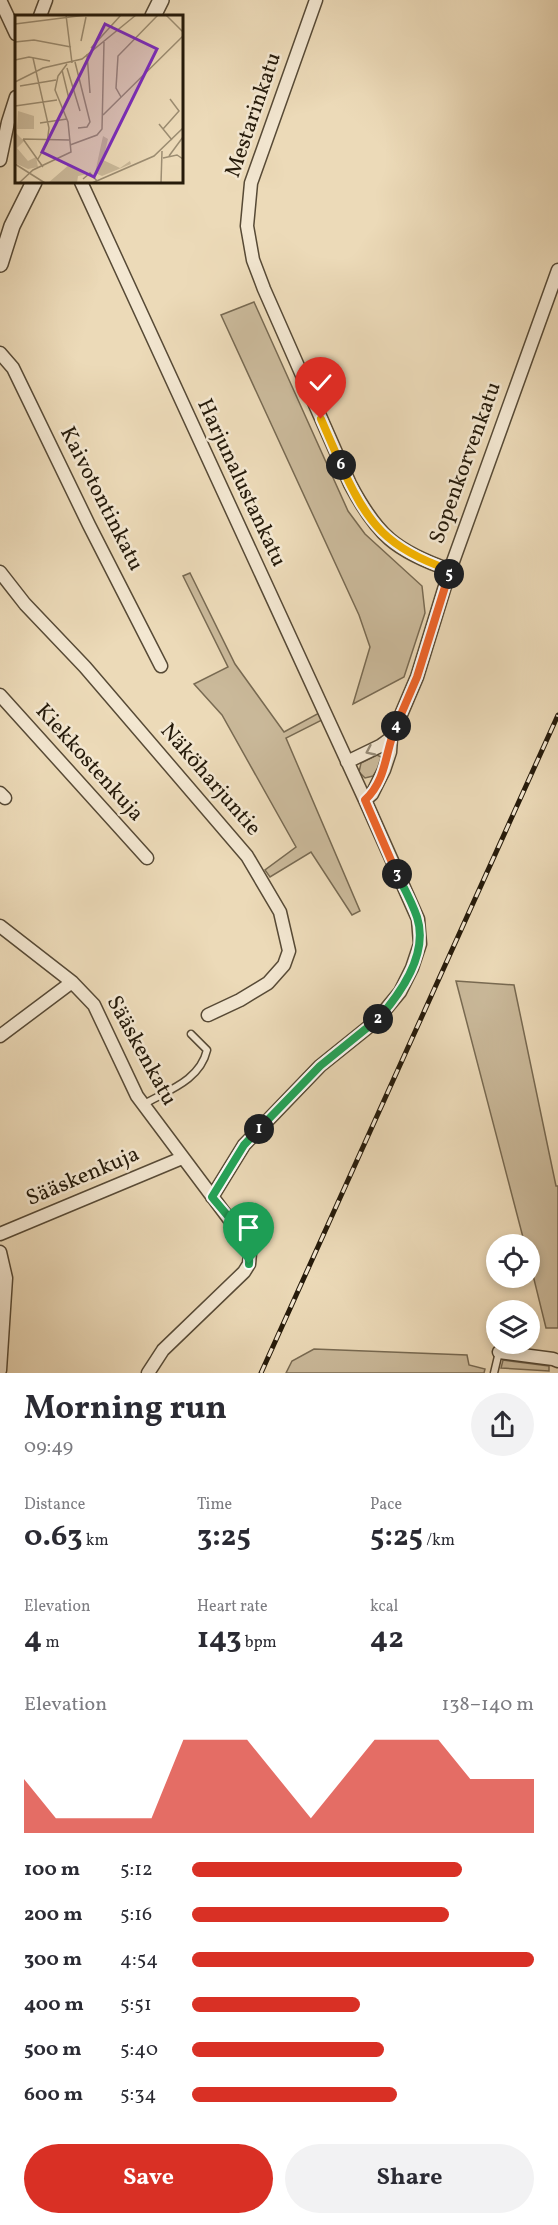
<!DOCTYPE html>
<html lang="en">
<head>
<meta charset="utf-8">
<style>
  body { margin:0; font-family:Vollkorn,serif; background:#f2f2f3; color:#2b2b33; height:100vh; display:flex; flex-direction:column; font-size:22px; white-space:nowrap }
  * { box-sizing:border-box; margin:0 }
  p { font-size:20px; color:#7c7c81 }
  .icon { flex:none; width:33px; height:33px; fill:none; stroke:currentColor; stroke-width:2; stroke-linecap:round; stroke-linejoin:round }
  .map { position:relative; height:1373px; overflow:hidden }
  .sheet { display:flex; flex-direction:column; background:#fff; flex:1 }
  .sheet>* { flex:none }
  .fabs { position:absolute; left:486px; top:1234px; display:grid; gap:12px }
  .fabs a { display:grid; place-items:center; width:54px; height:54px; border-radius:50%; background:#fff; box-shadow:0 3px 9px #0003; font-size:30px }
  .pin { position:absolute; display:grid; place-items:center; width:51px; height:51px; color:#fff; margin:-62px -26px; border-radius:50% 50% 50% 0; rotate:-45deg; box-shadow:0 0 6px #0007 }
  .pin .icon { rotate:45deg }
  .km { position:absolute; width:30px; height:30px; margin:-15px; border-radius:50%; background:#222; color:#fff; font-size:16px; line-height:30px; text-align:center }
  .round { display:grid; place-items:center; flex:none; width:63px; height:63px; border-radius:32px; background:#f2f2f3 }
  .head { display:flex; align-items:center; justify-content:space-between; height:102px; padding:0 24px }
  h1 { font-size:33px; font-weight:700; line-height:45px }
  .stats { display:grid; grid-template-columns:repeat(3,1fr); gap:9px; height:102px; padding:6px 24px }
  .stats div { display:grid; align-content:center }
  .stats b { font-size:30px; font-weight:700 }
  .stats small { font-size:16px; font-weight:400 }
  .stats p { font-size:16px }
  .chart { height:168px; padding:12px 24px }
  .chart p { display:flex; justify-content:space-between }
  .chart svg { width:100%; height:108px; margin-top:6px; fill:#d93025; opacity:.7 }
  .action { display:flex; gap:12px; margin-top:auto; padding:12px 24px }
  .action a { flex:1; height:69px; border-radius:36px; background:#d93025; color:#fff; font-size:24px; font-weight:700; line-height:69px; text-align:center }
  .action a+a { background:#f2f2f3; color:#2b2b33 }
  ul { padding:0 24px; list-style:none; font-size:20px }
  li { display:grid; grid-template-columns:96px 72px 1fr; align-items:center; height:45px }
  li i { height:15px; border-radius:8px; background:#d93025 }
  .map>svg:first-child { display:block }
  .green { fill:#cab99a; stroke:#786a52; stroke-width:1.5 }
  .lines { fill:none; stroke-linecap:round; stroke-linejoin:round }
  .service-casing { stroke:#574a36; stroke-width:9 }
  .minor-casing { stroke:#574a36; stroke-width:15 }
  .tertiary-casing { stroke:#574a36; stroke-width:18 }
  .service { stroke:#f3e7d1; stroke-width:6 }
  .minor { stroke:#f3e7d1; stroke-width:12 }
  .tertiary { stroke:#f3e7d1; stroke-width:15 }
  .rail-casing { stroke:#251a0a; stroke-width:5 }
  .rail { stroke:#f3e7d1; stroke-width:3; stroke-dasharray:9; stroke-linecap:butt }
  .oneway { stroke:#968b77 }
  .split-1-casing { stroke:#fff; stroke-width:12 }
  .split-2-casing { stroke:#fff; stroke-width:12 }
  .split-3-casing { stroke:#fff; stroke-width:12 }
  .split-4-casing { stroke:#fff; stroke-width:12 }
  .split-5-casing { stroke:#fff; stroke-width:12 }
  .split-6-casing { stroke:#fff; stroke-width:12 }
  .split-7-casing { stroke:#fff; stroke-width:12 }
  .split-1 { stroke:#22a559; stroke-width:8 }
  .split-2 { stroke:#22a559; stroke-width:8 }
  .split-3 { stroke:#22a559; stroke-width:8 }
  .split-4 { stroke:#f0652b; stroke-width:8 }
  .split-5 { stroke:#f0652b; stroke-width:8 }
  .split-6 { stroke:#f5b400; stroke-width:8 }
  .split-7 { stroke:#f5b400; stroke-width:8 }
  .labels { text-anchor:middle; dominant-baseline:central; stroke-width:5; stroke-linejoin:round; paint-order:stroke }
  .street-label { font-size:22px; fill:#251a0a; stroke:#f3e7d1 }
  .inset-road { fill:none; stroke:#9c8d72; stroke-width:1.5 }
  .view { fill:#7b2cbf; fill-opacity:0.15; stroke:#7b2cbf; stroke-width:3 }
  .inset-edge { fill:none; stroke:#251a0a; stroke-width:3 }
</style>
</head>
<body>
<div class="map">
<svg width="558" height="1373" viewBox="0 0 558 1373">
  <rect width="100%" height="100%" fill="#ecdab8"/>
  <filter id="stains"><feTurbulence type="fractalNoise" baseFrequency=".00333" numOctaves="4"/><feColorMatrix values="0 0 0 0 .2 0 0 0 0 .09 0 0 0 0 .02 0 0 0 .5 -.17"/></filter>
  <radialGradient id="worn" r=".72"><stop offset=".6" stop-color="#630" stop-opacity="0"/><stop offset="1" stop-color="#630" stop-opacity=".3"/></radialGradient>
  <path class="green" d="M254 302 348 511 365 534 422 586 425 613 404 677 353 704 370 647 359 615 221 315Z
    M190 573 235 664 284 732 319 713 322 720 286 738 360 911 352 915 311 852 270 877 265 870 296 847 222 715 194 684 228 667 183 576Z
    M377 755 381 757C381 764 377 771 373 776L365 778 359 772 361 763Z
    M456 981 514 985 556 1186H558V1328H546L530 1263V1245H525Z
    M314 1349 467 1355 469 1365 485 1369 484 1373H286L292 1361Z
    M503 1360 549 1366V1371L501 1368Z"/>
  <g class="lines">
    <g class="service-casing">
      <path id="service" d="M144 1104C169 1090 200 1080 207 1050L191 1034
        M494 1373 499 1352"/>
    </g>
    <g class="minor-casing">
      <path id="minor" d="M0 0 16 34
        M316 0 251 183 247 226 253 260 264 289 350 484C377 535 395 551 450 570
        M40 16 46 0
        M0 160 8 122 16 97
        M81 182 365 800 418 919 420 944 412 968 400 992 376 1021 320 1066 244 1145 212 1197
        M0 353 13 368 89 525 161 666
        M0 572 25 604 85 667 247 856 280 912 289 951 284 965 268 983 240 1000 208 1015
        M0 695 147 858
        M347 762 380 746 391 738
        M0 793 5 798
        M365 800 372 794 384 770 390 752 391 738 417 677 450 570 558 270
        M0 926 72 982 94 1005 137 1096 244 1239 250 1253 249 1264 244 1272 163 1350 148 1373
        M0 1036 72 982
        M0 1234 182 1158
        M0 1252 6 1278 0 1370
        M499 1352 553 1359 558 1361"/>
    </g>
    <g class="tertiary-casing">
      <path id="tertiary" d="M153 16 161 0
        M0 264 12 226 34 182"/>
    </g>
    <use href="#service" class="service"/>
    <use href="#minor" class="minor"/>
    <use href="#tertiary" class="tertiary"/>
    <g class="rail-casing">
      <path id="rail" d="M261 1373 558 715"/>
    </g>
    <use href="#rail" class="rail"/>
  </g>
  <defs><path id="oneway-chevron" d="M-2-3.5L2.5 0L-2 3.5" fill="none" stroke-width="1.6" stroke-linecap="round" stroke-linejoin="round" transform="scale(1.5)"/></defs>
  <use class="oneway" href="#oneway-chevron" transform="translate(370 751) rotate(155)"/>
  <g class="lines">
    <g class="split-1-casing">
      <path id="split-1" d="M249 1264C251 1237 227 1216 212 1197L244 1145 259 1129"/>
    </g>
    <g class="split-2-casing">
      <path id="split-2" d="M259 1129 320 1066 378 1019"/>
    </g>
    <g class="split-3-casing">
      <path id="split-3" d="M378 1019C401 993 429 954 417 917 412 902 404 888 397 874"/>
    </g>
    <g class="split-4-casing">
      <path id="split-4" d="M396 726C385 751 387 780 365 800L397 874"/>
    </g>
    <g class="split-5-casing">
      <path id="split-5" d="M396 726 417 677 449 574"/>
    </g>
    <g class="split-6-casing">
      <path id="split-6" d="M341 465C367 524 388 549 450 570L449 574"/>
    </g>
    <g class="split-7-casing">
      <path id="split-7" d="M321 419 341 465"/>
    </g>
    <use href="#split-1" class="split-1"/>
    <use href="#split-2" class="split-2"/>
    <use href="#split-3" class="split-3"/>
    <use href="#split-4" class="split-4"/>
    <use href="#split-5" class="split-5"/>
    <use href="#split-6" class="split-6"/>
    <use href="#split-7" class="split-7"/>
  </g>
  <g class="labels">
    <g class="street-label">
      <text transform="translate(254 115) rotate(-71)">Mestarinkatu</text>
      <text transform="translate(466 463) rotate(-70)">Sopenkorvenkatu</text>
      <text transform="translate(241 483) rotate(65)">Harjunalustankatu</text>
      <text transform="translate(101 499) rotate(63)">Kaivotontinkatu</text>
      <text transform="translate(89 763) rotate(48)">Kiekkostenkuja</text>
      <text transform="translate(210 780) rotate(49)">Näköharjuntie</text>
      <text transform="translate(141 1051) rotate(61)">Sääskenkatu</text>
      <text transform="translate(83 1177) rotate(-23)">Sääskenkuja</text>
    </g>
  </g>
  <g transform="translate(15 15)">
    <rect width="168" height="168" fill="#ecdab8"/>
    <path d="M3 96 19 101V114H2ZM0 117 9 126 2 133 13 146 21 142 23 152 13 154 0 148ZM88 121 93 124 88 145 105 153 115 146 116 149 87 161 80 158ZM55 149 73 159 63 161 62 168H33Z" fill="#cab99a"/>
    <path class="inset-road" d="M51 0 57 48M151 0 168 17M0 9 71 0M66 26 71 2M0 27 19 25 56 32M76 33 106 0M72 39 75 78M18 43 34 113 32 128 23 144M0 45 14 42 35 46M60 47 75 107 72 112 63 113M52 53 65 96M47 55 54 84M0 67 28 53 67 44 121 0M5 71 41 65M106 82 101 73 103 41 143 0M0 91 42 85M88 100 168 21M25 108 52 104M144 109 157 125M148 114 164 96 155 84M8 124 54 125M8 124 28 152M55 130 82 120 87 114 89 27M154 141 168 122M148 143 162 140 168 144M0 149 30 168M68 164 75 158 82 166M4 168 18 155 56 137 53 107 40 75 43 61 52 49M77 168 139 141 168 113M146 168 147 136"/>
    <path class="view" d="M90 9 142 34 79 162 27 137Z"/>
    <rect width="168" height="168" class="inset-edge"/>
  </g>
  <rect width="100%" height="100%" filter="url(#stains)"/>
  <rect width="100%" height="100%" fill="url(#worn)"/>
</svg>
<div class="fabs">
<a><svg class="icon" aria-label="locate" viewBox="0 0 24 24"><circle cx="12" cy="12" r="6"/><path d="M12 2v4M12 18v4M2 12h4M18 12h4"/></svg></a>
<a><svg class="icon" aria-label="layers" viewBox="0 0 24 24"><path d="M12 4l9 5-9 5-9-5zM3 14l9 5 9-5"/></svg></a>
</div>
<div class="pin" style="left:249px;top:1264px;background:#1e9e55"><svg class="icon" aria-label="arrive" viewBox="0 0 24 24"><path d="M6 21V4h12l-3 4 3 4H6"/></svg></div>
<div class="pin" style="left:321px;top:419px;background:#d93025"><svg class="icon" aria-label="check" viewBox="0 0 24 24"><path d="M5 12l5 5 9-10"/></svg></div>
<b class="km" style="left:259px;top:1129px">1</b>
<b class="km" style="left:378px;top:1019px">2</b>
<b class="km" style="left:397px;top:874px">3</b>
<b class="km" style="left:396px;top:726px">4</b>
<b class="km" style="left:449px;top:574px">5</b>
<b class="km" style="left:341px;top:465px">6</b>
</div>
<section class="sheet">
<div class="head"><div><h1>Morning run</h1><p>09:49</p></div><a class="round"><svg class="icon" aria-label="share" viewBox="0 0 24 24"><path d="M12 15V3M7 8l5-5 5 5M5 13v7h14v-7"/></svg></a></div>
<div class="stats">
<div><p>Distance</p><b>0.63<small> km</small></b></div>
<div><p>Time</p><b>3:25</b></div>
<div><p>Pace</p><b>5:25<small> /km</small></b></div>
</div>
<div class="stats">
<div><p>Elevation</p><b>4<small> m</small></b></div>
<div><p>Heart rate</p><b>143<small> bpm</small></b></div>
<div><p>kcal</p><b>42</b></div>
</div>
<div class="chart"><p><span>Elevation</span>138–140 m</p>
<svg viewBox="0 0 160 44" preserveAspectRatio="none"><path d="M0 44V22L10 38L20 38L30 38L40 38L50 6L60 6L70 6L80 22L90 38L100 22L110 6L120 6L130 6L140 22L150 22L160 22V44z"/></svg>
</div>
<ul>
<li><b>100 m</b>5:12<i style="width:79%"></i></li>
<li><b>200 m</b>5:16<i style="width:75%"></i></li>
<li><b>300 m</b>4:54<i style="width:100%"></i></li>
<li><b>400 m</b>5:51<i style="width:49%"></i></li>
<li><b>500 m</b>5:40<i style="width:56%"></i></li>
<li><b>600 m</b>5:34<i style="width:60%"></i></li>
</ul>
<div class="action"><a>Save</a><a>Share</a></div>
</section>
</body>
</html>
